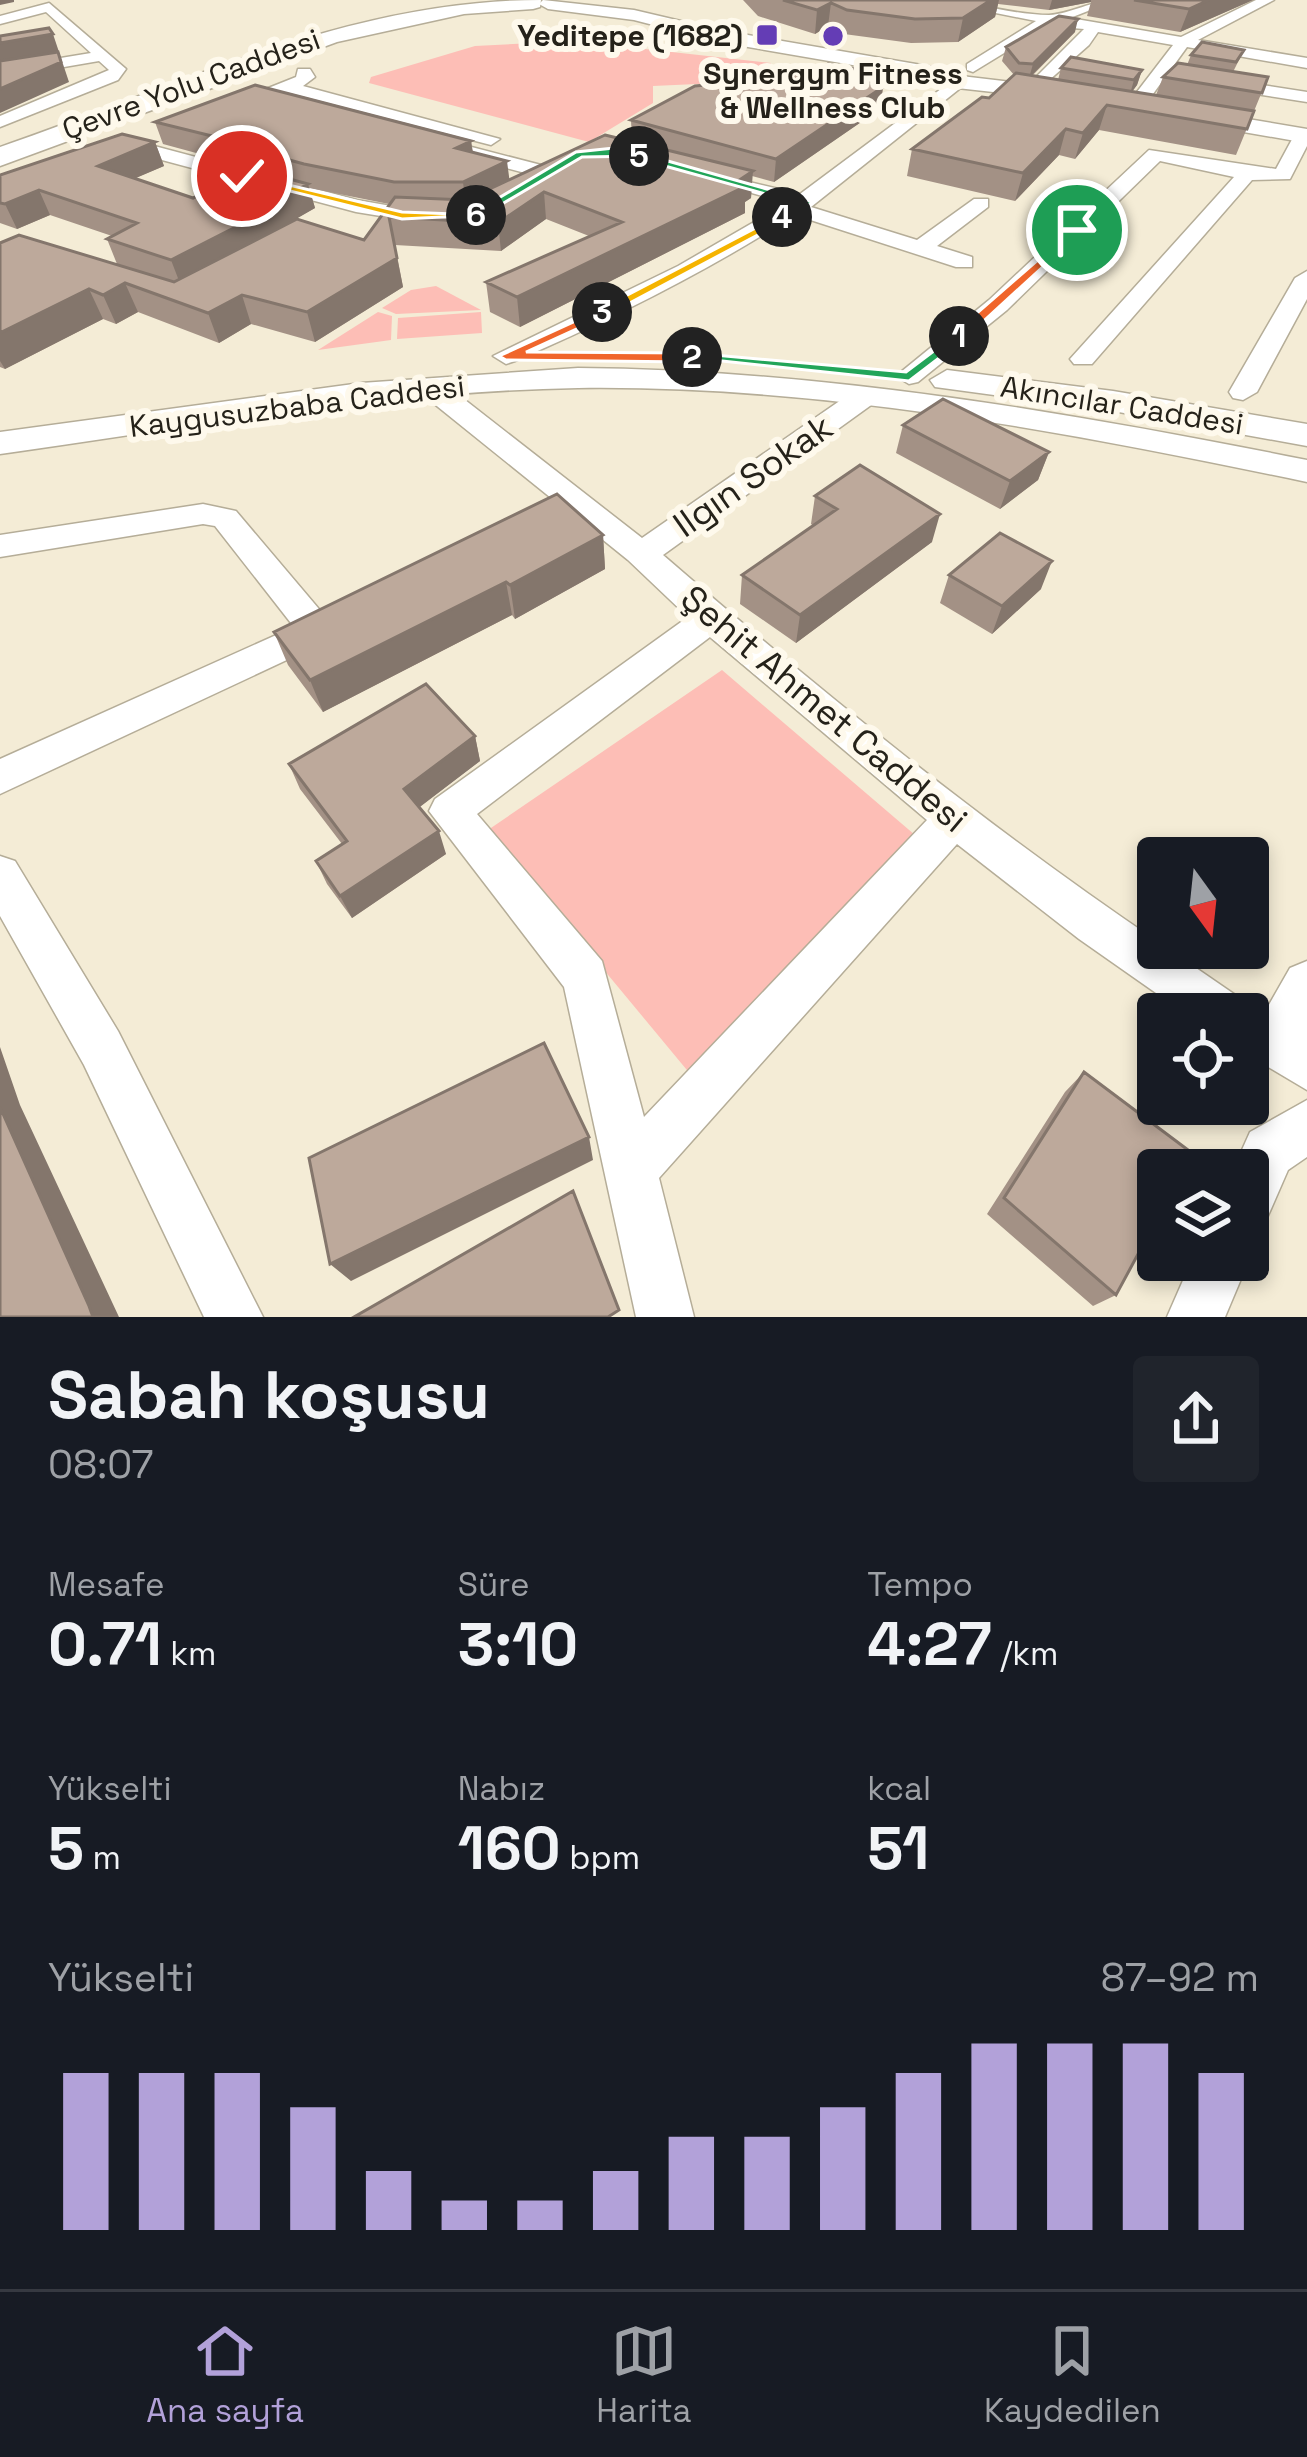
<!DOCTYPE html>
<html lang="tr">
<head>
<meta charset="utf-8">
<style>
  body { margin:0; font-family:"Space Grotesk",sans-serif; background:#20242c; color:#f1f3f6; height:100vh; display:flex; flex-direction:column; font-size:45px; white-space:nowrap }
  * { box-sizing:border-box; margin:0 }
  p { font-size:39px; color:#9ea1a6 }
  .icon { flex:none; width:66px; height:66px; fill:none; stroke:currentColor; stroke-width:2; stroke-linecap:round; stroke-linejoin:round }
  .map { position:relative; height:1317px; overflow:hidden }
  .sheet { display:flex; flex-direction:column; background:#171b24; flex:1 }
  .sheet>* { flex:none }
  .needle { width:78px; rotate:165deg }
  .tools { position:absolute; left:1137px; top:837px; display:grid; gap:24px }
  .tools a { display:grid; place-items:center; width:132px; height:132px; border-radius:12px; background:#171b24; box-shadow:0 6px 18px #0003; font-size:60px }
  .pin { position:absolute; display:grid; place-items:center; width:102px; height:102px; color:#fff; margin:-51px; border:6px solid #fff; border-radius:50%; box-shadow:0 3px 12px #0007 }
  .km { position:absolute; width:60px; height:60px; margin:-30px; border-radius:50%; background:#222; color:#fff; font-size:33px; line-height:60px; text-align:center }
  .round { display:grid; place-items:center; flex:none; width:126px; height:126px; border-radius:12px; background:#20242c }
  .head { display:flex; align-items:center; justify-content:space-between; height:204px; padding:0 48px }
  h1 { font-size:66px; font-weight:700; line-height:90px }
  .metrics { display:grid; grid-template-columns:repeat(3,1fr); gap:18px; height:204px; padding:12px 48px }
  .metrics div { display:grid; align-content:center }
  .metrics b { font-size:60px; font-weight:700 }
  .metrics small { font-size:33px; font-weight:400 }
  .metrics p { font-size:33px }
  .chart { height:336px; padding:24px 48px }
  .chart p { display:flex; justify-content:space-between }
  .chart svg { width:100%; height:216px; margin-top:12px; stroke:#b2a1d9; stroke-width:6 }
  .dock { display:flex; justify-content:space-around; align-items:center; height:168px; border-top:3px solid #363941; background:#171b24; font-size:33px; color:#9ea1a6 }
  .dock a { display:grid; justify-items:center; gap:6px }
  .dock .selected { color:#b2a1d9 }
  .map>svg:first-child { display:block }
  .green { fill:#fdbeb6 }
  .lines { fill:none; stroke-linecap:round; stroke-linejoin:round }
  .minor-casing { stroke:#b5ad98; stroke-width:3 }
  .major-casing { stroke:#b5ad98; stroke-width:3 }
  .highway-casing { stroke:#b5ad98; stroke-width:3 }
  .minor { fill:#fff; fill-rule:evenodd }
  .major { fill:#fff; fill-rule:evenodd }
  .highway { fill:#fff; fill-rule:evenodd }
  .wall { fill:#a39185; fill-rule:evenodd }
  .shaded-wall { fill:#84766c }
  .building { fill:#bda99b; stroke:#84766c; stroke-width:3 }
  .split-1 { fill:#f0652b; stroke:#fff; stroke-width:3 }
  .split-2 { fill:#22a559; stroke:#fff; stroke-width:3 }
  .split-3 { fill:#f0652b; stroke:#fff; stroke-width:3 }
  .split-4 { fill:#f5b400; stroke:#fff; stroke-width:3 }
  .split-5 { fill:#22a559; stroke:#fff; stroke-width:3 }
  .split-6 { fill:#22a559; stroke:#fff; stroke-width:3 }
  .split-7 { fill:#f5b400; stroke:#fff; stroke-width:3 }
  .poi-dot { fill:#643db5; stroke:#fef9ec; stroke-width:4.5 }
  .labels { text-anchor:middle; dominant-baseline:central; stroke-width:12; stroke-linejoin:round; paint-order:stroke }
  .far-poi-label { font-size:30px; font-weight:bold; fill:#25221a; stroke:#fef9ec; text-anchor:end }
  .far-street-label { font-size:30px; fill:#25221a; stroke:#fef9ec }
  .street-label { font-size:36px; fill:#25221a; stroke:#fef9ec }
</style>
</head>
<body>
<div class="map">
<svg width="1307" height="1317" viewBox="0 0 1307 1317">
  <rect width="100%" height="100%" fill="#f4ecd6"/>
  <path class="green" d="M573 41 771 63 768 73 719 83 653 86V103L589 142 369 83 371 77 475 46Z
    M436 286 481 310 396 314 382 308 411 290Z
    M378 312 392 316 391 340 318 350Z
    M481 312 482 333 397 339 398 318Z
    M722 670 922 841 696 1081 488 830Z"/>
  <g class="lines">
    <g class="minor-casing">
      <path id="minor" d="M931 0C971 0 1010 15 1049 15 1071 14 1092 0 1116 0L1070 18 1181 37 1256 0H1274L1198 40 1307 58V68L1187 47 1145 105 1139 106 1130 101 1173 45 1098 32 1089 45 1039 89 1033 88V80L1084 29 1048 26 973 72 967 70V64L1036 21Z
        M49 3 126 69 118 80 0 127V116L109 70 99 61 0 78V68L91 53 46 12 0 24V16Z
        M298 69H310L315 77 303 86 500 139 491 145 286 92 232 111 223 106 296 77Z
        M957 77 965 82 963 86 811 207 917 240 974 199H988V207L937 246 972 257V267H956L795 215C706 272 612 319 515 361L506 364 493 356 678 266 787 203 699 178V170L800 194Z
        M1216 78 1307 92V102L1210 87V79Z
        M1307 131V146L1290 179 1252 180 1092 364H1074L1070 359 1234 177 1160 161 1007 310 918 382 909 384 896 376 989 300 1149 150 1276 169 1296 132Z
        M128 139 357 200 437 214 441 218 430 224 356 212 121 149 119 145Z
        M460 144 545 166 570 152 587 156 548 179 453 154V146Z
        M1307 271V299L1257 392 1243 400 1233 398 1229 392 1295 278Z
        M432 380 442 382 642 538 854 391H874L878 397 874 403 663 555C821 692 984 824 1158 942V948H1167L1247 1003 1266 1010 1290 968 1307 961V1090L1248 1055V1014H1186L1079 939 957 844 659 1178 694 1317H636L564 987 429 811 435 799 688 617 628 560 422 394 419 388 422 382ZM710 637 927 820 644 1117 602 961 477 814Z
        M203 504 236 511 324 615 336 619 341 628 336 637 0 794V759L294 627 215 526 203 524 0 557V535Z
        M0 856 15 861 118 1031 263 1317H204L84 1065 0 916Z
        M1307 1100V1157L1288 1170 1267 1218 1248 1226V1170H1233L1250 1132Z
        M1248 1257 1249 1260 1225 1317H1167L1192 1260Z"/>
    </g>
    <g class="major-casing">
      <path id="major" d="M543 0 634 10 719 30 939 68 961 76 1064 88 1075 94 1064 100 957 88 934 79 719 42 634 20 548 9 539 4Z
        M1188 109 1307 129V143L1180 121 1177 116Z
        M578 368C825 370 1065 412 1307 460V482C1067 432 824 385 578 388 384 391 192 427 0 454V432L361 383Z
        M947 370 1113 391 1307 424V446L1113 411 935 387 930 380Z"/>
    </g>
    <g class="highway-casing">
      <path id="highway" d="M541 0 540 7 533 9 464 14 337 42 0 166V147C178 86 350 0 541 0Z"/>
    </g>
    <use href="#minor" class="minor"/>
    <use href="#major" class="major"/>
    <use href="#highway" class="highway"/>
  </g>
  <path class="wall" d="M743 0H1253L1180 32 1087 16 1091 2 1049 10 998 4 995 17 958 42 911 43 844 34 828 26 815 34 758 16Z
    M1075 32 1032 76 1058 80 1061 68 1142 70 1137 85 1132 92 1156 95 1163 77 1187 65 1191 55 1244 50 1233 72 1268 77 1236 155 1099 130 1075 159 1059 155 1015 201 907 176 912 149 989 98 1014 75 1002 61 1006 47Z
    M873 72 871 85 883 87 880 109 774 182 752 176 751 198 745 202V213L520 327 490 312 486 282 589 236 546 219 501 251 395 245 403 287 315 342 251 324 219 343 138 312 116 324 103 319 5 369 0 367V243L117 264 107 239 112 236 50 215 17 229 0 223V175L155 142 164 166 135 178 193 198 277 175 163 144 155 122 471 141 473 152 509 180 632 142 631 120 785 78 814 73ZM309 188 389 204 364 240 271 232 315 208Z
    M903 425 1049 452 1038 480 1000 509 896 453Z
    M815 496 932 542 796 643 740 604 742 575 814 526 811 524Z
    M603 535 605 569 515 619 512 615 323 712 288 665 274 632Z
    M949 575 1041 589 992 634 940 603Z
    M475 736 480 761 419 807 446 854 352 918 327 884 316 861 342 844 300 789 289 764Z
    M1084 1072 1116 1295 1093 1306 987 1214 1065 1092Z"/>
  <path class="shaded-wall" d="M0 0H14V2L0 5Z
    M991 0H999L995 17 958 42 963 18Z
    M1052 0H1091V2L1049 10Z
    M1209 0H1253L1180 32 1189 9Z
    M831 3 828 26 815 34 817 10Z
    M1078 19 1075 32 1029 78 1033 64Z
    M53 34 69 82 0 113V43Z
    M1142 70 1137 85 1130 94 1134 80Z
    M873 72 870 94 860 82Z
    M883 87 880 109 774 182 776 159Z
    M1107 105 1099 130 1075 159 1083 133Z
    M1066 129 1059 155 1015 201 1023 173Z
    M471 141 474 164 456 148Z
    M155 142 164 166 108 190 98 166Z
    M507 161 510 184 466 207 463 182Z
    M753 171 751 198 745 202V213L520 327 517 297 735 183Z
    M308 184 315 208 181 286 171 260 258 210Z
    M39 190 50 215 17 229 5 204Z
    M544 192 546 219 501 251 498 223Z
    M389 217 403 287 315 342 307 312Z
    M125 283 138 312 116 324 103 295Z
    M89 289 103 319 5 369 0 361V333Z
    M242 295 251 324 219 343 208 313Z
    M1049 452 1038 480 1000 509 1010 481Z
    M940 514 932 542 796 643 800 615Z
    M603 535 605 569 515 619 510 585Z
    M1052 561 1041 589 992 634 1002 606Z
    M506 582 512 615 323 712 310 680Z
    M475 736 480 761 412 813 404 789Z
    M439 831 446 854 352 918 340 896Z
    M0 1047 20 1105 119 1317H93L0 1107Z
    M589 1137 593 1160 351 1281 330 1264Z"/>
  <path class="building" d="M783 0H991L963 18 915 19 847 10 831 3 817 10Z
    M1134 0H1209L1189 9Z
    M1059 16 1078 19 1033 64 1019 63 1006 47Z
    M49 28 53 34 0 43V36Z
    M1202 42 1244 50 1236 62 1191 55Z
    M58 52 61 62 0 89V61Z
    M1071 57 1142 70 1134 80 1061 68Z
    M1178 63 1268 77 1262 93 1163 77Z
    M828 64 873 72 860 82 883 87 776 159 631 120 695 86 785 78 800 70 814 73Z
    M1016 73 1254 111 1247 129 1107 105 1083 133 1066 129 1023 173 912 149 982 97 989 98Z
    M255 85 471 141 456 148 507 161 463 182H394L304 164 271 155 277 152 155 122Z
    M122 134 155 142 98 166 193 198 249 168 308 184 258 210 265 212 171 260 107 239 137 223 39 190 5 204 0 203V175Z
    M605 135 753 171 735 183 746 186 517 297 486 282 622 222 544 192 498 223 389 217 397 258 307 312 242 295 208 313 125 283 103 295 89 289 0 333V243L19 235 174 282 297 219 364 240 395 197 466 200Z
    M943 399 1049 452 1010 481 903 425Z
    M860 465 940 514 800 615 742 575 837 509 815 496Z
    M557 494 603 535 510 585 506 582 310 680 274 632Z
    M1000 533 1052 561 1002 606 949 575Z
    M426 684 475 736 404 789 439 831 340 896 316 861 347 841 289 764Z
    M544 1043 589 1137 330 1264 309 1158Z
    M1084 1072 1192 1153 1183 1170H1158V1217L1116 1295 1004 1198Z
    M0 1107 89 1306 93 1317H0Z
    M573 1191 619 1310 608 1317H354Z"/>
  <path class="split-1" d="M1077 226 1081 232 964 339H954V333Z"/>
  <path class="split-2" d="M959 332 964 339 909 381 685 357 692 353 906 372Z"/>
  <path class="split-3" d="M602 309 607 315 526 352 692 353 699 357 692 362 506 360 499 356Z"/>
  <path class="split-4" d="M782 214 786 220 607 315 595 312Z"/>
  <path class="split-5" d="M636 154H643L813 202 786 220H778V215L798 203 636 158Z"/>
  <path class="split-6" d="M614 148 645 156 582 157 480 217 470 215 576 152Z"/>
  <path class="split-7" d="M238 173 402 212 482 215 402 219 238 178Z"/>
  <g class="poi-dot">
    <rect x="755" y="23" width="24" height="24" rx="6"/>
    <circle cx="833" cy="36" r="12"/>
  </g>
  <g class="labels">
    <g class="far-poi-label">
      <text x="743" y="35">Yeditepe (1682)</text>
      <text x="833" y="73" text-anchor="middle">Synergym Fitness<tspan x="833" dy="34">&amp; Wellness Club</tspan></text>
    </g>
    <g class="far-street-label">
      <text transform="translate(191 84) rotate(-20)">Çevre Yolu Caddesi</text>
      <text transform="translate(1122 405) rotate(9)">Akıncılar Caddesi</text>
      <text transform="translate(297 406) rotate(-7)">Kaygusuzbaba Caddesi</text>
    </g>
    <g class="street-label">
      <text transform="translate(753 476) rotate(-35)">Ilgın Sokak</text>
      <text transform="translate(824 709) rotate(40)">Şehit Ahmet Caddesi</text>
    </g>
  </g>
</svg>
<div class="tools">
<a><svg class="needle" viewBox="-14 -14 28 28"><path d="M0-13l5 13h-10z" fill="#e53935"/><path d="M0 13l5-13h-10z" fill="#9ea1a6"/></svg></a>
<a><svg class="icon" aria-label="locate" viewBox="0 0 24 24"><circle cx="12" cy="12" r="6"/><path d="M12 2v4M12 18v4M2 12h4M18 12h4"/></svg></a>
<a><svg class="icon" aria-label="layers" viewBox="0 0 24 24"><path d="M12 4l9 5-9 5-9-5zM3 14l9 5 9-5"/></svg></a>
</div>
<div class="pin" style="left:1077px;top:230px;background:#1e9e55"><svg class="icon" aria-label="arrive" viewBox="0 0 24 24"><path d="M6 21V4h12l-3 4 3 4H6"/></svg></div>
<div class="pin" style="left:242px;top:176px;background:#d93025"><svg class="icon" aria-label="check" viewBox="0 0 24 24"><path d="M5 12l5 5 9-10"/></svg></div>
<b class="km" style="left:959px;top:336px">1</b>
<b class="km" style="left:692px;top:357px">2</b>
<b class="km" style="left:602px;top:312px">3</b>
<b class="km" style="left:782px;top:217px">4</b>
<b class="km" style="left:639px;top:156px">5</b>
<b class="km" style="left:476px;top:215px">6</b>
</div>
<section class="sheet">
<div class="head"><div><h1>Sabah koşusu</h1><p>08:07</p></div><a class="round"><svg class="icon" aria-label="share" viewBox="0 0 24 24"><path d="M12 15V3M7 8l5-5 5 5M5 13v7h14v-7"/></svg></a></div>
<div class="metrics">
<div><p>Mesafe</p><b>0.71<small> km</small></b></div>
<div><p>Süre</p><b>3:10</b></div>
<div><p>Tempo</p><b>4:27<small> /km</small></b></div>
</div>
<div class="metrics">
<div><p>Yükselti</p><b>5<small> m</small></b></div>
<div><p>Nabız</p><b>160<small> bpm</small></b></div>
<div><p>kcal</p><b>51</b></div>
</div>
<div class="chart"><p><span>Yükselti</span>87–92 m</p>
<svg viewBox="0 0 160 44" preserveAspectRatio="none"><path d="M5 44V12M15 44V12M25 44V12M35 44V19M45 44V32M55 44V38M65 44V38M75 44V32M85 44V25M95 44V25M105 44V19M115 44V12M125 44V6M135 44V6M145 44V6M155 44V12"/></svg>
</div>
</section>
<nav class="dock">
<a class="selected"><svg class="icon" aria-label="home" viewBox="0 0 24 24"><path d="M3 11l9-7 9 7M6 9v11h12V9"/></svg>Ana sayfa</a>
<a><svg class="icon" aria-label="map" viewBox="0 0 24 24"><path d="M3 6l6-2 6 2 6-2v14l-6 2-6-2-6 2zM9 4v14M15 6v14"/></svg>Harita</a>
<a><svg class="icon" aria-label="saved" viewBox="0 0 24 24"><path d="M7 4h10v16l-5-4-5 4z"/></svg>Kaydedilen</a>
</nav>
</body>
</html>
